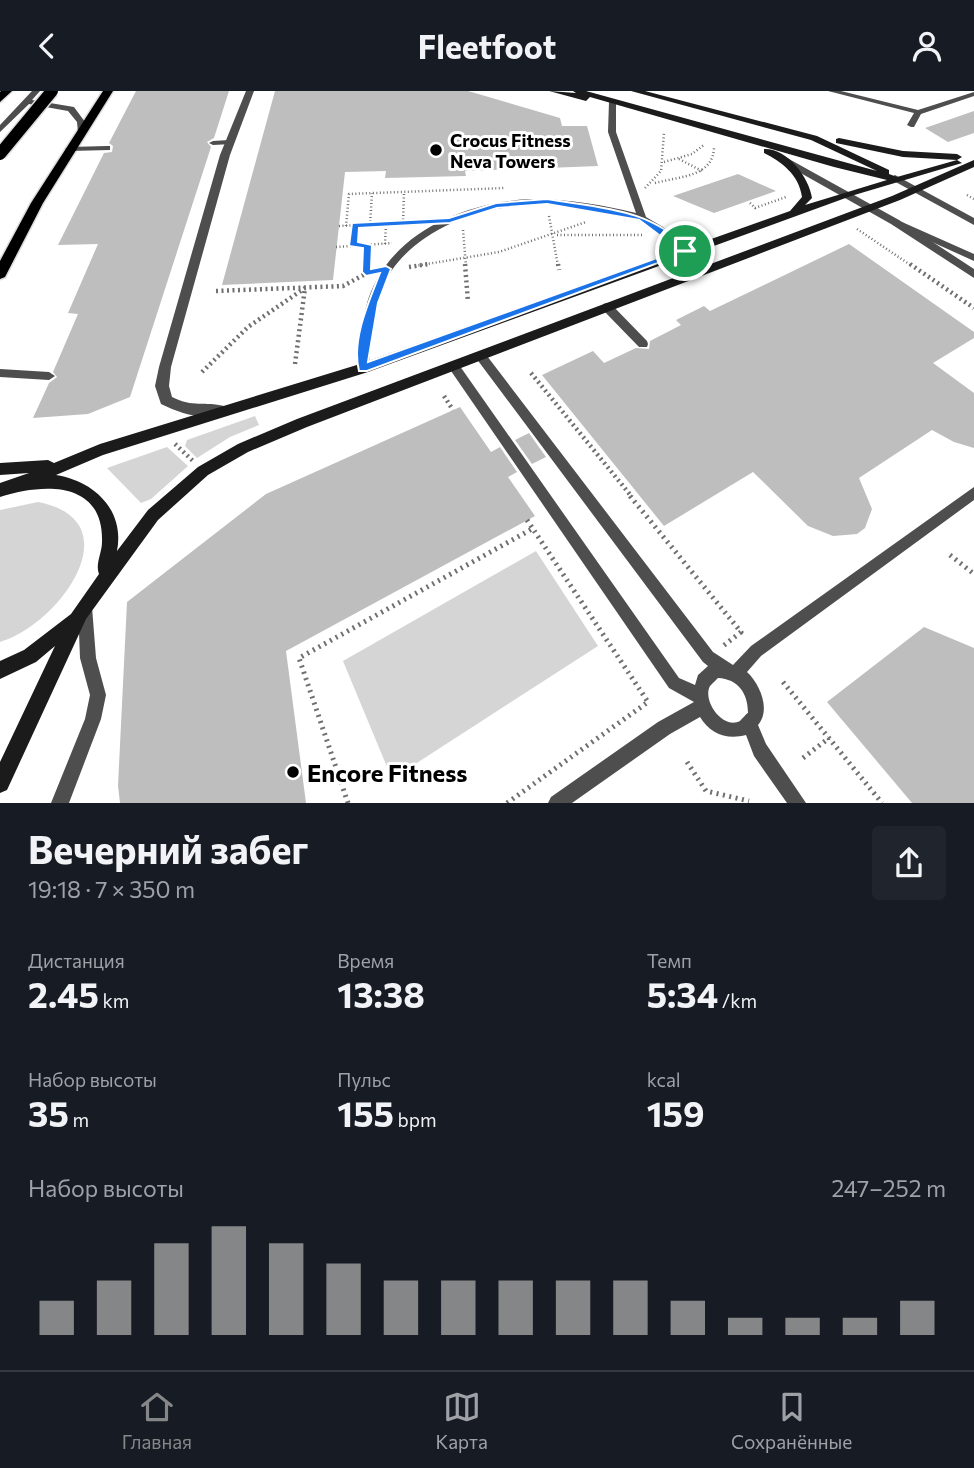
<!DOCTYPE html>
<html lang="ru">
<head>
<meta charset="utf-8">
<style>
  body { margin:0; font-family:Commissioner,sans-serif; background:#20242c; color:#f1f3f6; height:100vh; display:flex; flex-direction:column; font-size:26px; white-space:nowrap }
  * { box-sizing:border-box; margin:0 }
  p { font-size:23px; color:#9ea1a6 }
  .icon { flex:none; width:38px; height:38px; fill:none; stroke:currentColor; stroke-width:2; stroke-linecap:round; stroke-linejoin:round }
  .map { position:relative; height:712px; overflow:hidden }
  .panel { display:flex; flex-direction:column; background:#171b24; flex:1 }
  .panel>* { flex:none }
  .pin { position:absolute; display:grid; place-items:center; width:60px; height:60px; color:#fff; margin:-30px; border:4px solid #fff; border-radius:50%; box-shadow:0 2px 7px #0007 }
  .round { display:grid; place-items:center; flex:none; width:74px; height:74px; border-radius:7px; background:#20242c }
  .summary { display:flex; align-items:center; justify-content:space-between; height:119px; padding:0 28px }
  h1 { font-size:38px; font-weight:700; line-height:52px }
  .figures { display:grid; grid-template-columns:repeat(3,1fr); gap:10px; height:119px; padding:7px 28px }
  .figures div { display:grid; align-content:center }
  .figures b { font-size:35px; font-weight:700 }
  .figures small { font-size:19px; font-weight:400 }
  .figures p { font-size:19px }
  .chart { height:196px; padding:14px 28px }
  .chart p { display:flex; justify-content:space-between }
  .chart svg { width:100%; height:126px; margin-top:7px; stroke:#858687; stroke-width:6 }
  header { display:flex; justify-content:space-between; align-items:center; height:91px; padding:0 28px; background:#171b24; font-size:32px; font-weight:700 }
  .dock { display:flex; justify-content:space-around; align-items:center; height:98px; border-top:2px solid #363941; background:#171b24; font-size:19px; color:#9ea1a6 }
  .dock a { display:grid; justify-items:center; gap:4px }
  .dock .active { color:#858687 }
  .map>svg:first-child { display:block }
  .green { fill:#d5d5d5 }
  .building { fill:#bebebe }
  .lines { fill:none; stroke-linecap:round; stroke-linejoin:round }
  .primary-casing { stroke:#dbdbdb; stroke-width:3 }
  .path-far2 { stroke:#707070; stroke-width:2.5; stroke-dasharray:1 2.5; stroke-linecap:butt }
  .path-far1 { stroke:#707070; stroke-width:4.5; stroke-dasharray:2 3.5; stroke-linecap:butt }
  .path { stroke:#707070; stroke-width:5; stroke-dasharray:2 4.5; stroke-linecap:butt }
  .lane { fill:#4e4e4e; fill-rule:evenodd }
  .street { fill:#4e4e4e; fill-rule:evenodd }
  .secondary { fill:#1b1b1b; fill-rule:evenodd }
  .primary { fill:#000; fill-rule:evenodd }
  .primary-bridge-casing { stroke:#dbdbdb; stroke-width:15; stroke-linecap:butt }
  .primary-bridge { stroke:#000; stroke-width:12 }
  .route { fill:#1a73e8; stroke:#fff; stroke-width:2; fill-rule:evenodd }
  .poi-dot { fill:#000; stroke:#fff; stroke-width:2.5 }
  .labels { text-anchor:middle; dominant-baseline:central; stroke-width:6; stroke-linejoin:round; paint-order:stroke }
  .far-poi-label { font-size:18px; font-weight:bold; fill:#000; stroke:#fff; text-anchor:start }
  .near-poi-label { font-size:24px; font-weight:bold; fill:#000; stroke:#fff; text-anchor:start }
</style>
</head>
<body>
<header><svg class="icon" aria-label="back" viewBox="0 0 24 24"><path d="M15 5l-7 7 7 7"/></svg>Fleetfoot<svg class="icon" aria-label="person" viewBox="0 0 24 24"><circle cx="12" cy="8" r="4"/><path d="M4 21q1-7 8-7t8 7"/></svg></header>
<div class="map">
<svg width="974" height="712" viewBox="0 0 974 712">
  <rect width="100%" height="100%" fill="#fff"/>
  <path class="green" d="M255 325 259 334 230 346 197 367 185 355 187 349Z
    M167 356 188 375 151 408 141 412 107 377Z
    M38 411C135 430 58 535 0 551V419Z
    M536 460 598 555 392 688 343 570Z"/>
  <path class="building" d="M136 0H229L214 47 207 51 211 56 130 306 88 323 33 327 49 292 57 286 53 281 78 223 68 222 98 153 58 154 104 62 112 61 113 55 109 52Z
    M275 0H468L560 27 562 35H587L598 75 465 80 466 85 385 87 386 80 345 81 333 189 222 194Z
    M974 20V42L948 51 925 37Z
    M738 83 776 100 714 122 673 105Z
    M849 153 974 241V247L933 272 974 302V357L954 351 932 339 859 387 872 418 865 437 857 443 833 445 808 435 753 381 664 435 542 284 593 260 604 272 636 257 649 258 650 250 681 234 676 229 704 215 710 220Z
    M460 316 491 361 500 356 517 381 508 386 535 425 286 560 306 712H120L118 695 127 511 266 403Z
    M529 342 546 366 532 373 515 349Z
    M924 536 974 557V712H912L827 611Z"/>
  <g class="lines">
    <g class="primary-casing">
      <path id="primary" d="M1 0H12L0 11V1Z
        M103 0H113L43 112 5 186 0 188V170L31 112Z"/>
    </g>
    <path class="path-far2" d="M679 68 702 80
      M664 71 692 63 705 53
      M655 92C681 85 714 86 714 55
      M645 97 661 80 664 42
      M967 104 974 108
      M750 112 755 117 786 106
      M549 125 558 175
      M403 132 404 101
      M370 134 372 102
      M339 135 417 131
      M346 135 349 103 505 97
      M857 138 912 175
      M463 139 466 175
      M557 144H642
      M385 153 386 133
      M353 155 355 134
      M336 156 392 152
      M366 175 368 154
      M415 175 499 161 586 131"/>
    <path class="path-far1" d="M465 173 468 211
      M558 173 559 179
      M910 173 974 217
      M409 176 429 173
      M366 182 367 173
      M216 200 343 195 369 181
      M295 273 305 197
      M202 281 248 236 305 197
      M531 282 632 406
      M444 305 453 319
      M175 353 193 370"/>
    <path class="path" d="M630 405 741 541 723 555
      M950 464 974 483
      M783 591 882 712
      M803 667 829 647
      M687 671 706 700 749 710
      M348 712 299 567 532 438
      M507 712 648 611 527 429"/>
    <path class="lane" d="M32 0H40L32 9 74 16 85 31 84 41H78L77 31 68 20 29 13 0 41V34Z
      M828 0H841L918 19 974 1V5L921 23 914 36H911L907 34 914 22Z
      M609 11 616 13V41L646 126 663 136 688 158V162H682C669 150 656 137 639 130 626 124 611 123 597 121 581 119 566 115 550 114 494 111 425 132 392 179 372 206 371 245 369 277L367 280H359C354 264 362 233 366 216 384 145 461 112 529 108 563 107 604 114 636 122L608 41Z
      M229 49H232V53L213 54 209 52 213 50Z
      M107 55H110V59L69 60 65 58 69 56Z
      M902 131 974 163V170L899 136V132Z
      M607 212 611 213 647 250 648 253 647 256H639L603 219V213Z
      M480 260 484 261 713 561 733 574 751 555 974 396V409L761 565 747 581C760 593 771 619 758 634L766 653 806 712H787L754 665 746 644C727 649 710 643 700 626L670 643 572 712H548L551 706 658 631 694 611 669 597 449 277 447 274 449 271H457L679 587 695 594 698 584 708 575 703 571 476 267 475 264ZM718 587C738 588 748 602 748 622 747 622 741 629 740 630 723 639 702 610 710 595 711 594 717 588 718 587Z
      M0 278 49 281 55 285 49 289 0 286Z
      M85 509 90 511 92 516 96 567 106 604 101 628 69 712H51L85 628 90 604 80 567 78 516 80 511Z"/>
    <path class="street" d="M246 0H254L230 64 171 276 169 295 172 306C193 317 205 310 224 315L226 319 224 323C202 329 181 323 161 313L155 295 159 276 220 64Z
      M774 63H780L899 129 974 178V187L891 133 774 67Z
      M895 84 974 127V134L892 89 890 87Z"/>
    <path class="secondary" d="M549 0 576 2 573 0H586L877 80 811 49 631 0H645L817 45 889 79V83L897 86 957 69 962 72 851 105 368 281 103 364 56 384C94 390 125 419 117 460L148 419 198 376 238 353 297 328 892 105 974 69V76L900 109 307 336 248 361 208 384 158 429 86 528 7 699 0 702V671L55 555 36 571 0 588V570L24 559 71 523 99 483C95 473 102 462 102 451 104 389 43 392 0 406V392L29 382 0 384V372L48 369 54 372 100 353 360 273 790 120 802 106C799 84 782 71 764 62V58C787 57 809 86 812 107L805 114 887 89 834 76 590 6 586 10Z
      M839 47 903 60 957 63 962 66 957 69 903 66 836 52V48Z"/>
    <use href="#primary" class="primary"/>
    <g class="primary-bridge-casing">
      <path id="primary-bridge" d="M0 63 52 0"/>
    </g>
    <use href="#primary-bridge" class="primary-bridge"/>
  </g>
  <path class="route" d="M547 108C600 117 652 117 690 160L367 280H359C351 249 369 210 380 182L366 185 362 181 363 157 349 155 352 132 449 127 496 112ZM547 113 639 129 679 159 368 271 378 212 391 178 386 175 371 178 372 154 358 151 359 137 450 132 497 117Z"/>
  <g class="poi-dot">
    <circle cx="436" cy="59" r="7"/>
    <circle cx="293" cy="681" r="7"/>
  </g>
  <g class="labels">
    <g class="far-poi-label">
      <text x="450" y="49">Crocus Fitness<tspan x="450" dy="21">Neva Towers</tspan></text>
    </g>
    <g class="near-poi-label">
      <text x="307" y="681">Encore Fitness</text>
    </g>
  </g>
</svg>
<div class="pin" style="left:685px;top:160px;background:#1e9e55"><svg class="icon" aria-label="arrive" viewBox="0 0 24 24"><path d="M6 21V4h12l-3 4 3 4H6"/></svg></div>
</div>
<section class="panel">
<div class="summary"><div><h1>Вечерний забег</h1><p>19:18 · 7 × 350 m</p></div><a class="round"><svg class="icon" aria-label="share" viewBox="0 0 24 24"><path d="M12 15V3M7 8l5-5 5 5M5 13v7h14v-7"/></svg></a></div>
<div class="figures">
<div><p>Дистанция</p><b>2.45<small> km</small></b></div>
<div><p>Время</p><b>13:38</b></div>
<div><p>Темп</p><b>5:34<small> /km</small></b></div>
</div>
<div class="figures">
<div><p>Набор высоты</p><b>35<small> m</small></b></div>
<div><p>Пульс</p><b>155<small> bpm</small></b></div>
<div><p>kcal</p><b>159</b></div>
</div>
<div class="chart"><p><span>Набор высоты</span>247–252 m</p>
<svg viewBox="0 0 160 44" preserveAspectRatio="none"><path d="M5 44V32M15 44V25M25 44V12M35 44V6M45 44V12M55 44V19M65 44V25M75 44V25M85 44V25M95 44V25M105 44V25M115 44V32M125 44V38M135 44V38M145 44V38M155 44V32"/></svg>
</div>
</section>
<nav class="dock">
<a class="active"><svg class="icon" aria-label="home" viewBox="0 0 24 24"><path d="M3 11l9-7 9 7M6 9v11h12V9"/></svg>Главная</a>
<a><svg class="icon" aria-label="map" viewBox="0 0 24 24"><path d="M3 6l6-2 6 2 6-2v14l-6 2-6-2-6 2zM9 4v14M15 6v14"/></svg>Карта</a>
<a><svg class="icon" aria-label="saved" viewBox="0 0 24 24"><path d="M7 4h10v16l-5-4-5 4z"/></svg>Сохранённые</a>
</nav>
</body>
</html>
